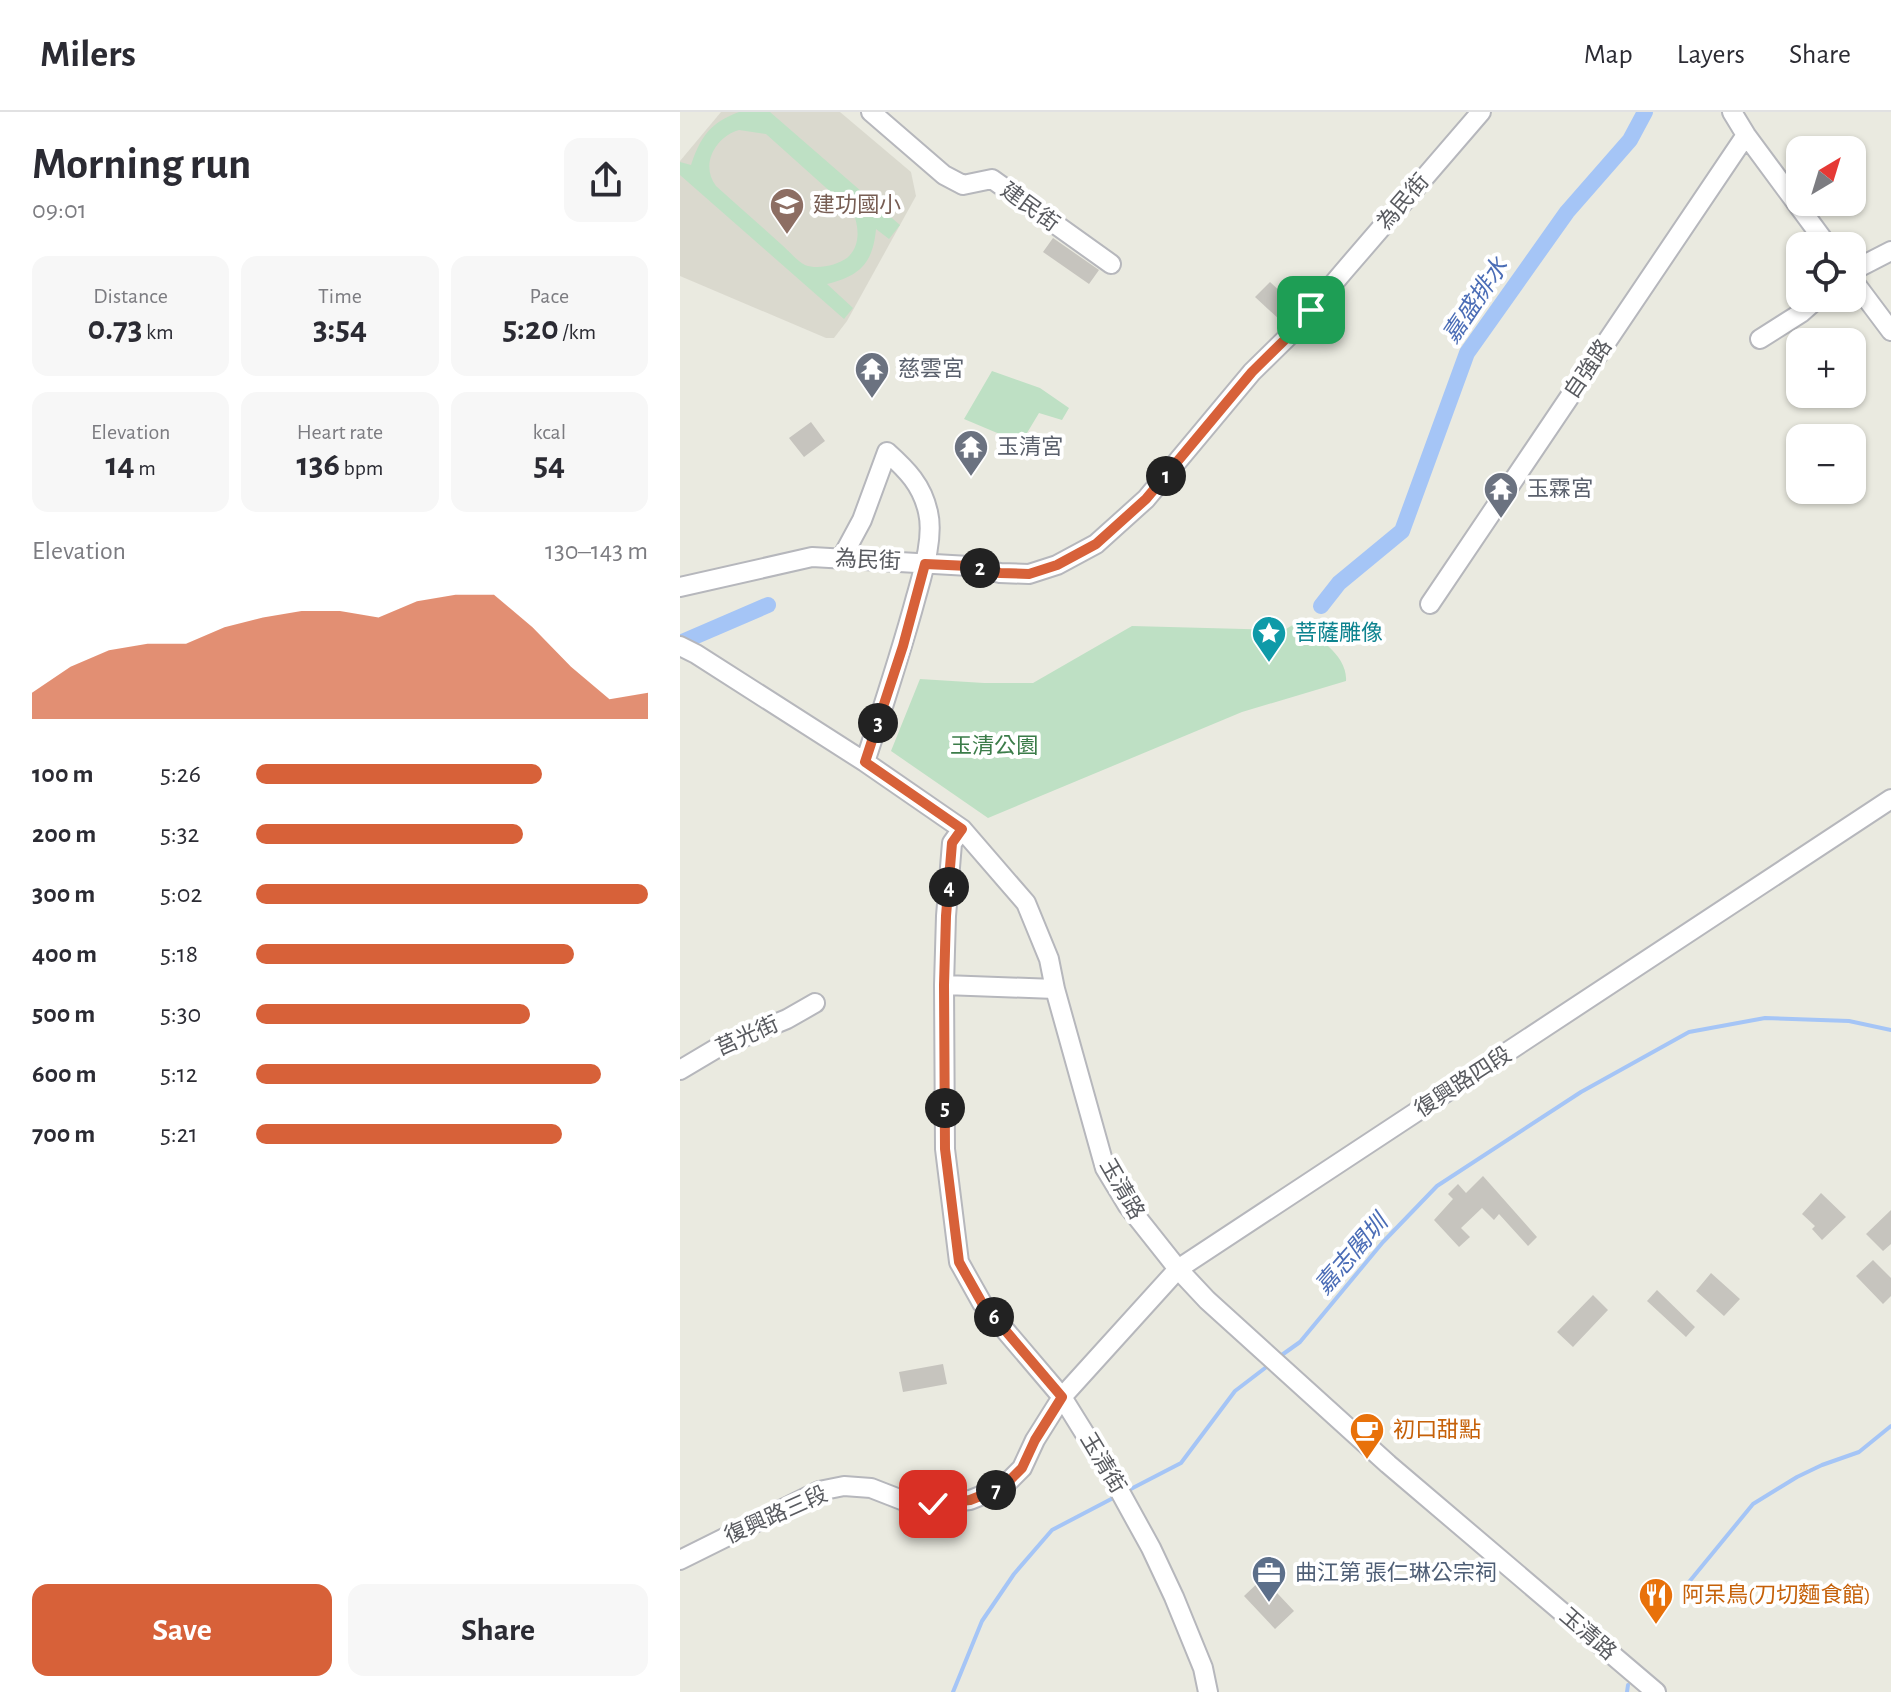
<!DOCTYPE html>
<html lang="en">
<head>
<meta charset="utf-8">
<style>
  body { margin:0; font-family:"Alegreya Sans","Noto Sans TC",sans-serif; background:#f7f7f7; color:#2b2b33; height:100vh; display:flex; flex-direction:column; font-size:30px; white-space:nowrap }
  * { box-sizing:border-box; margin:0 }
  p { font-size:26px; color:#7c7c81 }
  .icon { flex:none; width:44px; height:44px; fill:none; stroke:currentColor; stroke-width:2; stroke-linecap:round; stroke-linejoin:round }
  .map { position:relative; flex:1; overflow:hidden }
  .panel { display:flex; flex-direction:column; background:#fff; width:680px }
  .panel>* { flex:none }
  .needle { width:52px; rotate:38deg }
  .tools { position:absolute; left:1106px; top:24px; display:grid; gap:16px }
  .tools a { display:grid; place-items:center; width:80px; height:80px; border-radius:16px; background:#fff; box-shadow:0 2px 6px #0004; font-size:40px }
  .pin { position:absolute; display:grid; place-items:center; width:68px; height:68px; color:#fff; margin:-34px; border-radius:16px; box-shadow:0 4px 12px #0006 }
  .km { position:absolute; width:40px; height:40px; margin:-20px; border-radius:50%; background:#222; color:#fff; font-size:22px; line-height:40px; text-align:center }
  .round { display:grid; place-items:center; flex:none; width:84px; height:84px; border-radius:16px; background:#f7f7f7 }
  .summary { display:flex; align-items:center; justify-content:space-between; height:136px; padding:0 32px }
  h1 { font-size:44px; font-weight:700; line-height:60px }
  .metrics { display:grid; grid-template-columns:repeat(3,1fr); gap:12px; height:136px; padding:8px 32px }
  .metrics div { display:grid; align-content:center; border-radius:16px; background:#f7f7f7; text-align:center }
  .metrics b { font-size:34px; font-weight:700 }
  .metrics small { font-size:22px; font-weight:400 }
  .metrics p { font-size:22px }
  .chart { height:224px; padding:16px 32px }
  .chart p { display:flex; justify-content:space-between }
  .chart svg { width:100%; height:144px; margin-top:8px; fill:#d76139; opacity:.7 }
  .cta { display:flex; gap:16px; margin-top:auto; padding:16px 32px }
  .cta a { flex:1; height:92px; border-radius:16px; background:#d76139; color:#fff; font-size:32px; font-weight:700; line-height:92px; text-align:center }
  .cta a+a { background:#f7f7f7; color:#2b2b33 }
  ul { padding:0 32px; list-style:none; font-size:26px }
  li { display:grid; grid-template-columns:128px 96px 1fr; align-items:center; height:60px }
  li i { height:20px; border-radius:10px; background:#d76139 }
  header { display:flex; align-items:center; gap:48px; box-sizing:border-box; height:112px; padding:0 40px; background:#fff; border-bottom:2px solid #e1e1e2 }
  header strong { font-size:38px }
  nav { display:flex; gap:44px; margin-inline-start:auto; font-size:28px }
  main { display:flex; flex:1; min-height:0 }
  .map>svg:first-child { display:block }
  .education { fill:#dad9ce }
  .green { fill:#bee0c4; fill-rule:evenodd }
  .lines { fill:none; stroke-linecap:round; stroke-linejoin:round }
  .stream { stroke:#a5c5f6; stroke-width:4 }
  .canal { stroke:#a5c5f6; stroke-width:16 }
  .building { fill:#c6c4be }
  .minor-casing { stroke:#b6b7bc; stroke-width:22 }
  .minor { stroke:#fff; stroke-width:18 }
  .route-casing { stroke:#fff; stroke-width:16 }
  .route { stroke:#d76139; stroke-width:10 }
  .labels { text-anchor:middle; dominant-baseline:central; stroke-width:8; stroke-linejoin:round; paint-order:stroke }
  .street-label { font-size:22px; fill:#595b60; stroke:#fff }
  .education-label { font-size:22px; fill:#785e54; stroke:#fff; text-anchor:start }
  .worship-label { font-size:22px; fill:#5b616d; stroke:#fff; text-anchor:start }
  .culture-label { font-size:22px; fill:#0d838f; stroke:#fff; text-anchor:start }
  .park-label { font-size:22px; fill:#3b7c49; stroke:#fff }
  .food-label { font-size:22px; fill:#c56008; stroke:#fff; text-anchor:start }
  .service-label { font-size:22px; fill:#4e5e75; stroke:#fff; text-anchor:start }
  .water-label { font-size:24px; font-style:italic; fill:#4b6db6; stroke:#fff }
</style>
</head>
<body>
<header>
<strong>Milers</strong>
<nav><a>Map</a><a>Layers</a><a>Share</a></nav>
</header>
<main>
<section class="panel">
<div class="summary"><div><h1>Morning run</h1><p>09:01</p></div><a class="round"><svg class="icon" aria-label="share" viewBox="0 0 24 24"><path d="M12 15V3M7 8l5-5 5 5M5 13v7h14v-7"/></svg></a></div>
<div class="metrics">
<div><p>Distance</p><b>0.73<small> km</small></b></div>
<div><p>Time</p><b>3:54</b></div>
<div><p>Pace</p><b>5:20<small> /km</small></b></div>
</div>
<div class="metrics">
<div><p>Elevation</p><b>14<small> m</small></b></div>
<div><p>Heart rate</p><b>136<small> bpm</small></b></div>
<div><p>kcal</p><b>54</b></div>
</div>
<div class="chart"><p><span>Elevation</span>130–143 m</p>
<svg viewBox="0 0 160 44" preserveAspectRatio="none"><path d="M0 44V36L10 28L20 23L30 21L40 21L50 16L60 13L70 11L80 11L90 13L100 8L110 6L120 6L130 16L140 28L150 38L160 36V44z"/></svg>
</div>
<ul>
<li><b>100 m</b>5:26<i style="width:73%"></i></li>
<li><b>200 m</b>5:32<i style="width:68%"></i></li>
<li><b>300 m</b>5:02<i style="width:100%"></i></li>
<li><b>400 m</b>5:18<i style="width:81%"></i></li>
<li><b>500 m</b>5:30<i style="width:70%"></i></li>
<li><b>600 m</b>5:12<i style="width:88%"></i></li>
<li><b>700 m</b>5:21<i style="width:78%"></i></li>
</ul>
<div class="cta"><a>Save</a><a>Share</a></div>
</section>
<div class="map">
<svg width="1211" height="1580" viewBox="0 0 1211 1580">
  <rect width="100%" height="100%" fill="#eaeae0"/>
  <path class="education" d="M41 0H160L231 60 236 84 167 209 154 226H146L0 164V49Z"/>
  <path class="green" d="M59 0H90L220 113 209 127 196 117C193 151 180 164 147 172L173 196 164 207 0 63V50L11 53C21 24 30 11 59 0ZM59 18 86 22 173 100C179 115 181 134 167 146 157 153 138 158 125 153 117 149 109 139 102 133 80 113 58 94 36 74 20 53 35 25 59 18Z
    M312 259 360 276 389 296 382 308 359 301 341 331 284 307Z
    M616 511C636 524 668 543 666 569L562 600 308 706 211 639 240 567 304 571H353L452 514 598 518 606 517Z"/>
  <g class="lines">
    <path class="stream" d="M599 1245 620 1230 703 1130 757 1074 901 980 1009 920 1085 906 1169 909 1211 918
      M445 1380 501 1351 555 1279 589 1253
      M1009 1470 1073 1392 1117 1365 1142 1353 1179 1340 1211 1314
      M273 1580 302 1509 334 1462 372 1418 437 1384
      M947 1580 948 1573"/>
    <path class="canal" d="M641 494 659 471 722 419 787 241 887 100 950 28 965 0
      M0 531 88 493"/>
  </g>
  <path class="building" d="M373 126 419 158 409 172 363 140Z
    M590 170 616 194 601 209 575 185Z
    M131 310 145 329 124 345 109 326Z
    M803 1064 857 1125 848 1134 819 1102 814 1108 802 1096 781 1116 790 1125 779 1135 754 1108 773 1087 768 1082 778 1072 786 1081Z
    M1141 1081 1166 1105 1142 1128 1132 1117 1135 1114 1122 1102Z
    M1211 1098V1132L1203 1139 1186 1122Z
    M1193 1148 1211 1166V1184L1203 1192 1176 1164Z
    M1031 1161 1060 1187 1044 1204 1016 1179Z
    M977 1178 1015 1215 1006 1225 967 1189Z
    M913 1183 928 1198 893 1235 877 1220Z
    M263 1252 267 1272 223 1280 219 1260Z
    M583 1466 614 1499 595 1517 564 1484Z"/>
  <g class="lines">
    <g class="minor-casing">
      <path id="minor" d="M191 0 264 63 283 73 312 67 431 152
        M1052 0 1066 23 1148 134
        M1172 159 1211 139
        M1172 167 1211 219
        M1080 227 1121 201 1138 186
        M161 447 182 408 207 340C227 358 242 373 248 400 254 425 243 460 236 485 221 541 203 595 185 650
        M0 475 132 445 289 454 320 461 349 462 377 453 416 432 466 387 572 260 627 206 631 198 664 159 801 0
        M750 492 1066 23
        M0 534 16 542 185 650 282 717 346 791 369 847 375 877 425 1056 448 1094 498 1157 527 1188 708 1352 976 1580
        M282 717 272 731 266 804 264 873 265 1037 279 1150 302 1191 382 1285 433 1367 471 1436 494 1485 523 1556 528 1580
        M264 873 375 877
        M0 958 37 936 107 907 135 891
        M0 1448 139 1379 164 1374 191 1376 227 1390 253 1392 290 1388 323 1375 342 1356 355 1328 382 1285 498 1157 1211 687"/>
    </g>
    <use href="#minor" class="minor"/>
  </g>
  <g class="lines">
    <g class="route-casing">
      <path id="route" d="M253 1392 290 1388 323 1375 342 1356 355 1328 382 1285 302 1191 279 1150 265 1037 264 873 266 804 272 731 282 717 185 650 223 534 245 452 289 454 320 461 349 462 377 453 416 432 466 387 572 260 627 206 631 198"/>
    </g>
    <use href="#route" class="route"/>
  </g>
  <defs>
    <g id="school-pin" transform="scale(1.8)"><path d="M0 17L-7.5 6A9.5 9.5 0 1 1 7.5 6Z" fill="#8d6e63" stroke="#fff"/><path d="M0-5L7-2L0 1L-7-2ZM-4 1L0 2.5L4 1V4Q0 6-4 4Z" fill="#fff"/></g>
    <g id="temple-pin" transform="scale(1.8)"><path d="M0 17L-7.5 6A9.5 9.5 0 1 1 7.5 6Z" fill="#6b7280" stroke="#fff"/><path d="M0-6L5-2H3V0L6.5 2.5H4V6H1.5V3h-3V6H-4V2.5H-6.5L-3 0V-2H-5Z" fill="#fff"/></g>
    <g id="sight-pin" transform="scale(1.8)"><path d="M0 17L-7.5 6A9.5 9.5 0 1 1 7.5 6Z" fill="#0f9aa8" stroke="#fff"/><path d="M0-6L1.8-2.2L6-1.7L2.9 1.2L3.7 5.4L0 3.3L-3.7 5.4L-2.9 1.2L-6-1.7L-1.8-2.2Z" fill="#fff"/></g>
    <g id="cafe-pin" transform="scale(1.8)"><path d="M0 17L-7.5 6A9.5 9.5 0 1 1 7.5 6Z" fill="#e8710a" stroke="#fff"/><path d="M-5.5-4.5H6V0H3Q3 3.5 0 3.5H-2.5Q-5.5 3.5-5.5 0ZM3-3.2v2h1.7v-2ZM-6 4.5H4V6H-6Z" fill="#fff"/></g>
    <g id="office-pin" transform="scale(1.8)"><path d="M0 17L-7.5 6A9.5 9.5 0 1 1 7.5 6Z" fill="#5c6f8a" stroke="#fff"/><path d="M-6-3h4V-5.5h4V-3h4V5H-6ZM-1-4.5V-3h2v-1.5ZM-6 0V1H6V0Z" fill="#fff"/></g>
    <g id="restaurant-pin" transform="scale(1.8)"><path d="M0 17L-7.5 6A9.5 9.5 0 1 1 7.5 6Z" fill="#e8710a" stroke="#fff"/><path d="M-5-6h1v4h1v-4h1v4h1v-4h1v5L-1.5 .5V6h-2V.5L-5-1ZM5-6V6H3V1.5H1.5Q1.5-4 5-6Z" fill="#fff"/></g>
  </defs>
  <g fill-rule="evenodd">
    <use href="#school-pin" x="107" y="93"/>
    <use href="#temple-pin" x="192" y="257"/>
    <use href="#temple-pin" x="291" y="335"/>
    <use href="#temple-pin" x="821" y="377"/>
    <use href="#sight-pin" x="589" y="521"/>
    <use href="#cafe-pin" x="687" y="1318"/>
    <use href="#office-pin" x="589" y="1461"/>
    <use href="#restaurant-pin" x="976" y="1483"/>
  </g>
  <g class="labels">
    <g class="street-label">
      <text transform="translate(723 90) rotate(-49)">為民街</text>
      <text transform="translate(350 95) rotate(36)">建民街</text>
      <text transform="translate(908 257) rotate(-56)">自強路</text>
      <text transform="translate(188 448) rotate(3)">為民街</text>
      <text transform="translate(67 924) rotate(-24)">莒光街</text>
      <text transform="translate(783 970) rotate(-33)">復興路四段</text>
      <text transform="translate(442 1077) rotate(60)">玉清路</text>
      <text transform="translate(423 1351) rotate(59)">玉清街</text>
      <text transform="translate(96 1403) rotate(-24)">復興路三段</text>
      <text transform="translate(908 1522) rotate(41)">玉清路</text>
    </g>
    <g class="education-label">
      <text x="133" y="93">建功國小</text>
    </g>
    <g class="worship-label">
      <text x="218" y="257">慈雲宮</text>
      <text x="317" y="335">玉清宮</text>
      <text x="847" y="377">玉霖宮</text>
    </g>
    <g class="culture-label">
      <text x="615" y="521">菩薩雕像</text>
    </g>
    <g class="park-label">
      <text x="314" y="634">玉清公園</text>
    </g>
    <g class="food-label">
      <text x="713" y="1318">初口甜點</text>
      <text x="1002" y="1483">阿呆鳥(刀切麵食館)</text>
    </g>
    <g class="service-label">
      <text x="615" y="1461">曲江第 張仁琳公宗祠</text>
    </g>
    <g class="water-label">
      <text transform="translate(796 189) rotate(-56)">嘉盛排水</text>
      <text transform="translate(672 1143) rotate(-49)">嘉志閣圳</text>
    </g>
  </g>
</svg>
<div class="tools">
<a><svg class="needle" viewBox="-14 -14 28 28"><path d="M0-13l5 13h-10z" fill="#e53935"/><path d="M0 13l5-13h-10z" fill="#7c7c81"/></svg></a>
<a><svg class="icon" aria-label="locate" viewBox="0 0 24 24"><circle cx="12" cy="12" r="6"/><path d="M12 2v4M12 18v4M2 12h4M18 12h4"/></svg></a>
<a>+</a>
<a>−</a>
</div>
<div class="pin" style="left:631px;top:198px;background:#1e9e55"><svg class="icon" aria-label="arrive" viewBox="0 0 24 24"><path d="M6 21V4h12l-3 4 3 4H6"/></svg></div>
<div class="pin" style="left:253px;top:1392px;background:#d93025"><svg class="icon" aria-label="check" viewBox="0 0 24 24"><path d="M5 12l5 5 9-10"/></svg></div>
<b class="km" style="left:486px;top:364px">1</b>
<b class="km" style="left:300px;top:456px">2</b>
<b class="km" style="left:198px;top:611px">3</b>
<b class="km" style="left:269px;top:775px">4</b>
<b class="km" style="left:265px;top:996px">5</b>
<b class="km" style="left:314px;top:1205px">6</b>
<b class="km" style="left:316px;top:1378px">7</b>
</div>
</main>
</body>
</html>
